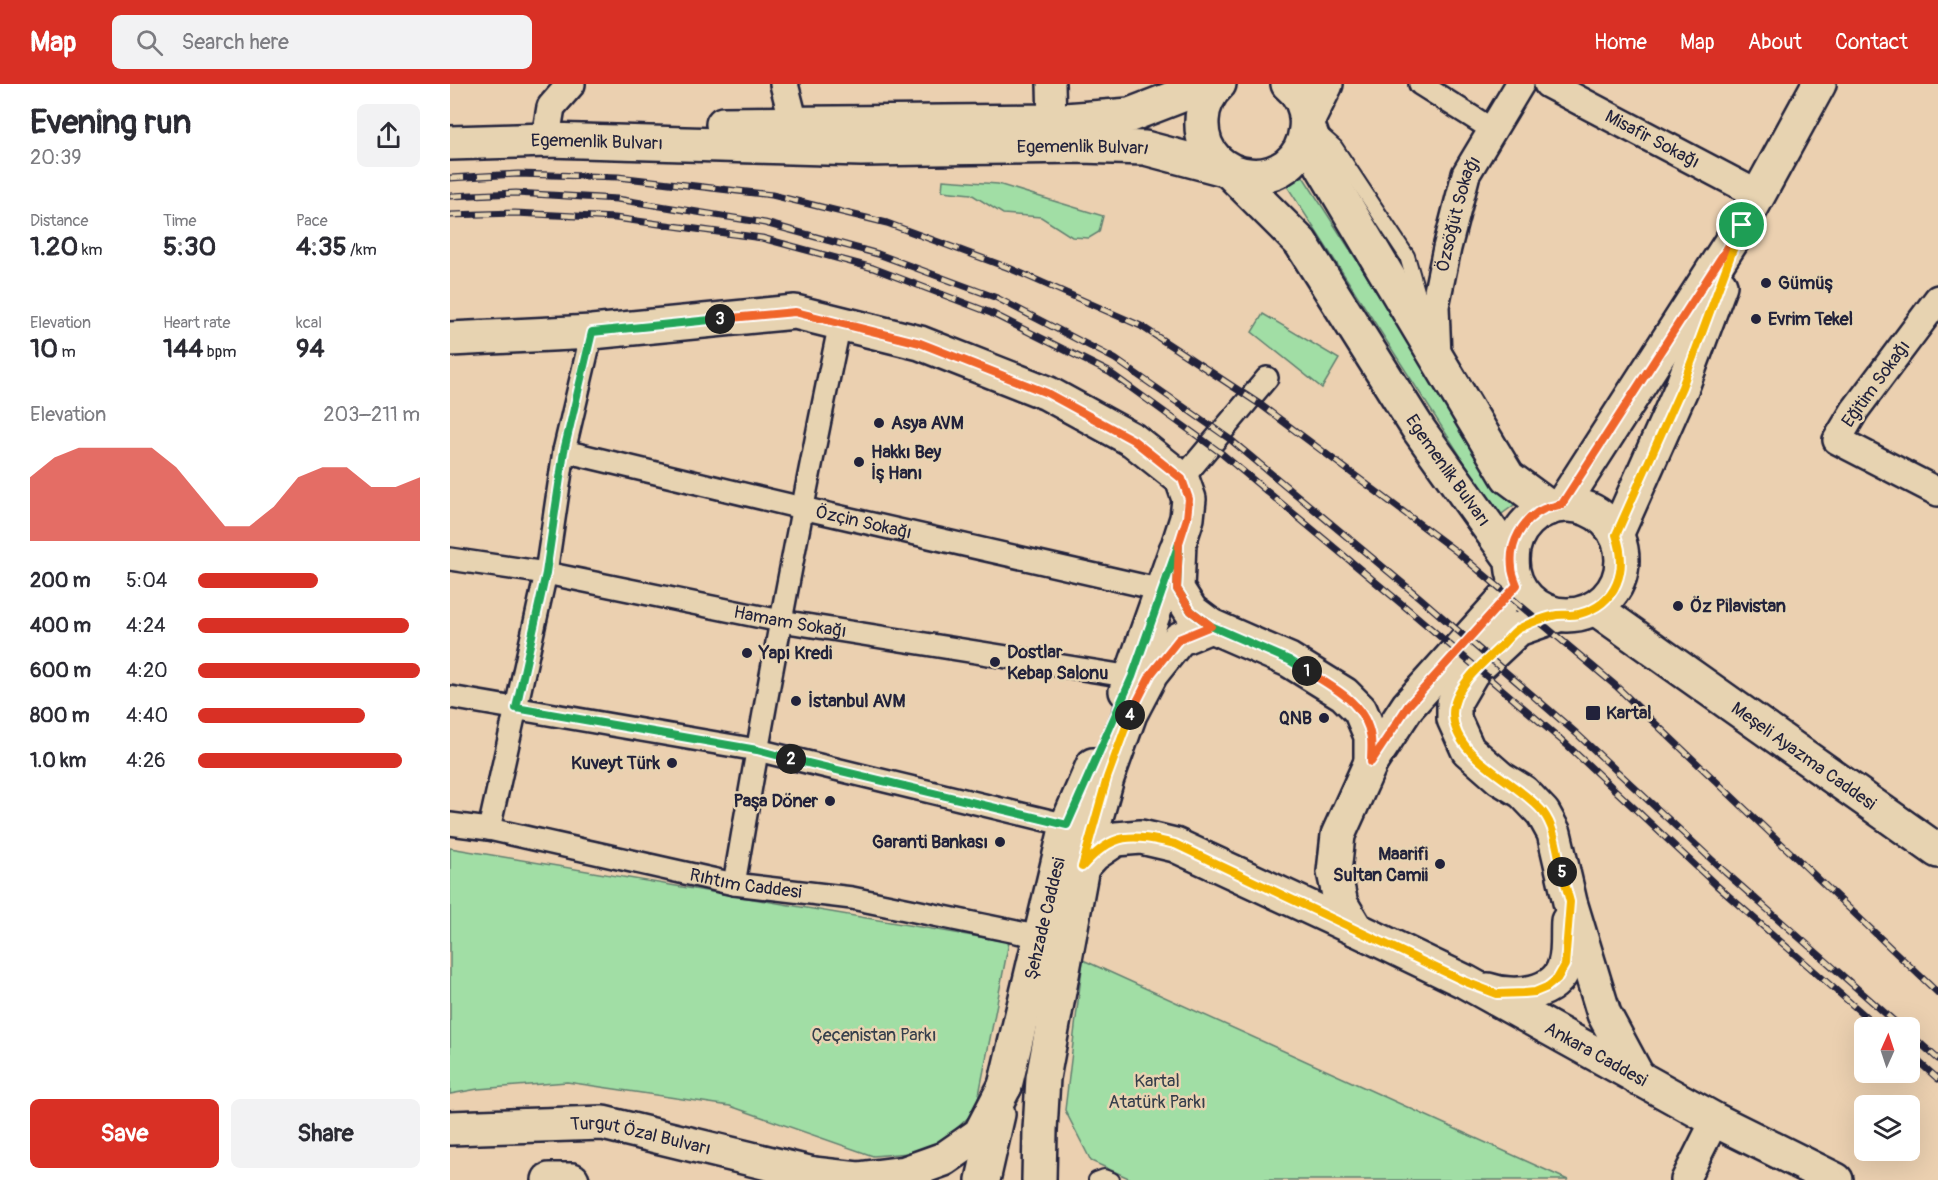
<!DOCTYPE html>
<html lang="en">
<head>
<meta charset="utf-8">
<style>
  body { margin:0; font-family:Pangolin,sans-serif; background:#f2f2f3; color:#2b2b33; height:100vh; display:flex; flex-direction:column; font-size:22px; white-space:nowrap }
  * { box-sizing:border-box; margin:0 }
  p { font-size:20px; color:#7c7c81 }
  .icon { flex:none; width:33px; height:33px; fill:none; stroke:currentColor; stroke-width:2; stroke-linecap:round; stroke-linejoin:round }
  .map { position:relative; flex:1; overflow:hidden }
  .panel { display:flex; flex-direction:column; background:#fff; width:450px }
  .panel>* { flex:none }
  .needle { width:39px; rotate:3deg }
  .fabs { position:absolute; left:1404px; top:933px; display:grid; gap:12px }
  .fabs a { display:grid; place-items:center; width:66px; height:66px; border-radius:9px; background:#fff; box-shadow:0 6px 24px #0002; font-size:30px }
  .pin { position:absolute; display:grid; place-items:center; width:51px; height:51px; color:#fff; margin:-26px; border:3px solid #fff; border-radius:50%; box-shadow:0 2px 6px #0007 }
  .km { position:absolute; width:30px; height:30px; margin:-15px; border-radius:50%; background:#222; color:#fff; font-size:16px; line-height:30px; text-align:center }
  .round { display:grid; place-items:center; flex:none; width:63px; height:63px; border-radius:9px; background:#f2f2f3 }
  .overview { display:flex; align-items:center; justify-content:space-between; height:102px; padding:0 30px }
  h1 { font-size:33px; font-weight:800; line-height:45px }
  .stats { display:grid; grid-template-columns:repeat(3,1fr); gap:9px; height:102px; padding:6px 30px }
  .stats div { display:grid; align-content:center }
  .stats b { font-size:26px; font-weight:800 }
  .stats small { font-size:16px; font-weight:400 }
  .stats p { font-size:16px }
  .chart { height:168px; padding:12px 30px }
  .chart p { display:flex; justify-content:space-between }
  .chart svg { width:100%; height:108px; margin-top:6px; fill:#d93025; opacity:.7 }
  .button { display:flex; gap:12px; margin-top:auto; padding:12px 30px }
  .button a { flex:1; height:69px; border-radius:9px; background:#d93025; color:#fff; font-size:24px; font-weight:800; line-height:69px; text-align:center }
  .button a+a { background:#f2f2f3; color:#2b2b33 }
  ul { padding:0 30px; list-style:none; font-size:20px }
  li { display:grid; grid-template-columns:96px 72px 1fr; align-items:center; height:45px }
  li i { height:15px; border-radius:8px; background:#d93025 }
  header { display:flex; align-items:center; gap:36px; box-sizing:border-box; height:84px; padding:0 30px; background:#d93025; color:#fff }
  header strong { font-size:28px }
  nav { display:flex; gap:33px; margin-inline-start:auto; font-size:21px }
  .search { width:420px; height:54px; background:#f2f2f3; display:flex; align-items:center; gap:15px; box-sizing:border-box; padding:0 21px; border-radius:9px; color:#7c7c81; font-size:22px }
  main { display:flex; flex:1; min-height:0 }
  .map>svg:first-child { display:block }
  .green { fill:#a1dea5; stroke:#628070; stroke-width:1.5 }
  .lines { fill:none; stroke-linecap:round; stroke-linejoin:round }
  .service-casing { stroke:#22223b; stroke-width:18 }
  .pedestrian-casing { stroke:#22223b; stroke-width:26 }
  .minor-casing { stroke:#22223b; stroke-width:32 }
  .tertiary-casing { stroke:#22223b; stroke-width:38 }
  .secondary-casing { stroke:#22223b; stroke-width:38 }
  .primary-casing { stroke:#22223b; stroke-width:38 }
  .trunk-casing { stroke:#22223b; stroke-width:38 }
  .service { stroke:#e7d3b1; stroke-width:14 }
  .pedestrian { stroke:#e7d3b1; stroke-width:21 }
  .minor { stroke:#e7d3b1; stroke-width:27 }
  .tertiary { stroke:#e7d3b1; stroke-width:33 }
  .secondary { stroke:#e7d3b1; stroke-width:33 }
  .primary { stroke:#e7d3b1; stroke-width:33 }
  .trunk { stroke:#e7d3b1; stroke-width:33 }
  .rail-casing { stroke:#22223b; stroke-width:7 }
  .rail { stroke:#e7d3b1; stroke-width:4.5; stroke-dasharray:14; stroke-linecap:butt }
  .split-1-casing { stroke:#fff; stroke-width:12 }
  .split-2-casing { stroke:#fff; stroke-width:12 }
  .split-3-casing { stroke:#fff; stroke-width:12 }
  .split-4-casing { stroke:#fff; stroke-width:12 }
  .split-5-casing { stroke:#fff; stroke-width:12 }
  .split-6-casing { stroke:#fff; stroke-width:12 }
  .split-1 { stroke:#f0652b; stroke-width:8 }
  .split-2 { stroke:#22a559; stroke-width:8 }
  .split-3 { stroke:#22a559; stroke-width:8 }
  .split-4 { stroke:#f0652b; stroke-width:8 }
  .split-5 { stroke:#f5b400; stroke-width:8 }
  .split-6 { stroke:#f5b400; stroke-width:8 }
  .poi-dot { fill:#22223b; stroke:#e7d3b1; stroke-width:2 }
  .labels { text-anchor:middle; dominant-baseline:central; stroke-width:5; stroke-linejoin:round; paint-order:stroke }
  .street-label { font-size:18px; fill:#22223b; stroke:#e7d3b1 }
  .poi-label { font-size:18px; font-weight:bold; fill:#22223b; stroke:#e7d3b1; text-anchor:start }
  .park-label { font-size:18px; fill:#353e4b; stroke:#e7d3b1 }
</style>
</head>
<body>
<header>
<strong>Map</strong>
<div class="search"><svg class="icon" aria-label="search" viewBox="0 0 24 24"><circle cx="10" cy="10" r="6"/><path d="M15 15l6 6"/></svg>Search here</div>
<nav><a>Home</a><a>Map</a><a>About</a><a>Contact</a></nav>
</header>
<main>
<section class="panel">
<div class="overview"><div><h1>Evening run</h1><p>20:39</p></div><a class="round"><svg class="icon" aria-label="share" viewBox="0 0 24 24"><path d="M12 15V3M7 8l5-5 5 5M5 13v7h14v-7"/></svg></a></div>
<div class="stats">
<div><p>Distance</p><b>1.20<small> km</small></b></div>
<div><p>Time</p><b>5:30</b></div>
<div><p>Pace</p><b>4:35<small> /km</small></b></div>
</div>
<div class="stats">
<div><p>Elevation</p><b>10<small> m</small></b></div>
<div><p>Heart rate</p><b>144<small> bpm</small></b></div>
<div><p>kcal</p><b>94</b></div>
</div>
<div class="chart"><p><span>Elevation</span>203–211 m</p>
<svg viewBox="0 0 160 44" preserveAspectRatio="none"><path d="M0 44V18L10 10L20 6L30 6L40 6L50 6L60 14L70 26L80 38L90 38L100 30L110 18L120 14L130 14L140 22L150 22L160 18V44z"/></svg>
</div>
<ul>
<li><b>200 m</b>5:04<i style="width:54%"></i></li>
<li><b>400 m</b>4:24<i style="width:95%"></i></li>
<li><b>600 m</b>4:20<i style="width:100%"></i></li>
<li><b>800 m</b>4:40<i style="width:75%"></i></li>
<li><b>1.0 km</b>4:26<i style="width:92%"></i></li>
</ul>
<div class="button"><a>Save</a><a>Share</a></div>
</section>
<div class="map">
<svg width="1488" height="1096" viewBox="0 0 1488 1096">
  <rect width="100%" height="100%" fill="#ebd0b0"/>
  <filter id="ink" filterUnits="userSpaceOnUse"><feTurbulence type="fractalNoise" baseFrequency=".0167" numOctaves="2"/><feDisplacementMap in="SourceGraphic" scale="12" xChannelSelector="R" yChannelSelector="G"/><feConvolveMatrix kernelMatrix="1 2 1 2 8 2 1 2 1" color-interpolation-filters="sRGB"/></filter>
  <g filter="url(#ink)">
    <path class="green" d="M852 91 1064 421 1049 432 837 102Z
      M493 96 548 100 653 132 649 148 639 154 622 153 591 133 553 130 521 110 492 107Z
      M813 230 889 275 872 304 802 248Z
      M0 764 559 858 526 1026 483 1067 423 1072 280 1022 117 998 28 1005 0 1010Z
      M633 876 1118 1096H683L641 1077 615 1026Z"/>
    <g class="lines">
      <g class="service-casing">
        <path id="service" d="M868 48 885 63 957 172 973 228
          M646 1096 654 1093 662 1096"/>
      </g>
      <g class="pedestrian-casing">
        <g id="pedestrian">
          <path d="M970 0 1043 46"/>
          <path id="s1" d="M114 367 352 424 712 506"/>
          <path d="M732 395 817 294"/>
          <path id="s2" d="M0 475 96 489 331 537 682 593"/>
          <path d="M0 613 307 666 617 741"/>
          <path id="s3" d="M0 740 39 745 284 800 402 814 591 853"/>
          <path d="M39 745 96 489 114 367 142 248"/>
          <path d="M284 800C316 612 351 425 390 239"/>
        </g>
      </g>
      <g class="minor-casing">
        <g id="minor">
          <path d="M334 0 344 39"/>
          <path d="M601 0 602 37"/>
          <path id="s4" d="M1098 0 1309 111"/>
          <path d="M98 41 101 23 121 0"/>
          <path d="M1488 215 1405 326 1387 356 1488 408"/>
          <path id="s5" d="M987 273 985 222 997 164 1016 90 1070 0"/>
          <path d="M1235 1096 1265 1036"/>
        </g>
      </g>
      <g class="tertiary-casing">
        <g id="tertiary">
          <path d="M1112 421 1292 141 1369 0"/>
          <path d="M1166 451 1232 303 1270 201"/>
          <path id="s6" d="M1145 524 1488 767"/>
          <path d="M676 607 726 466"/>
          <path d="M632 783 644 770 666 755 691 753 725 761 906 845"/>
          <path id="s7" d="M555 1002 617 741 643 681"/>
          <path d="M589 1096 590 1046 593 994 632 783 657 694 680 630 701 590 729 555 761 542"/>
        </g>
      </g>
      <g class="secondary-casing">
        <g id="secondary">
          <path d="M857 38 872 82 1058 393 1100 424"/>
          <path id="s8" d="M778 86 851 159 969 346 1062 476"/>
          <path d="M0 255 142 248 345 228 470 259 597 309 683 356 732 395 739 415 737 434 729 459 727 505 741 527 761 542 839 576 894 610 910 626 921 652V678"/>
          <circle cx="1117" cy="476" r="55"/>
          <path id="s9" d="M1067 501 958 622 921 678 888 751 884 788 891 820 906 845 1016 898 1265 1036 1386 1096"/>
          <path d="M1108 531 1068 545 1022 588 1004 619V635L1018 666 1050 694 1073 708 1093 729 1104 749 1120 818 1154 930 1189 995"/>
          <path d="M1038 906C1063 915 1108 911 1115 880 1119 867 1117 851 1118 837"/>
        </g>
      </g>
      <g class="primary-casing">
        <g id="primary">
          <path d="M769 0C759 9 752 23 752 37 749 104 849 112 856 45 858 28 852 11 838 0"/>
          <path d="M857 38 876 0"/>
          <path d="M273 40 602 37 680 31 760 0"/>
          <path id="s10" d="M0 59 97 56 411 65 631 62 695 64 778 86"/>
        </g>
      </g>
      <g class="trunk-casing">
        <g id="trunk">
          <path id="s11" d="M0 1044 153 1039 363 1090 376 1096"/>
          <path d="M363 1090 408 1095 455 1089 494 1075 530 1050 555 1002"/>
          <path d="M99 1096H122"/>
          <path d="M533 1096 548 1030"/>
        </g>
      </g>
      <use href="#service" class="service"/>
      <use href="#pedestrian" class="pedestrian"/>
      <use href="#minor" class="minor"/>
      <use href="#tertiary" class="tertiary"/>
      <use href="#secondary" class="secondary"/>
      <use href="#primary" class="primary"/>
      <use href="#trunk" class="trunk"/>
      <g class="rail-casing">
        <path id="rail" d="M0 94 68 90 168 93 322 111 437 139 559 184 691 242 811 321 1007 468 1166 602 1488 909
          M0 112 66 109 167 115 315 139 428 170 547 214 665 275 781 356 969 513 1126 649 1275 788 1452 944
          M0 131 65 129 165 134 312 154 423 184 541 229 659 288 771 369 959 526 1116 660 1265 800 1429 944
          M1460 950 1488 975
          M1460 970 1488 995"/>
      </g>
      <use href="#rail" class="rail"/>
    </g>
  </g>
  <g class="lines" filter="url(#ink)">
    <g class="split-1-casing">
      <path id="split-1" d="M857 587C884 604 916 619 921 654 922 662 921 670 921 678L958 622 1067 501C1065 496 1062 489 1062 483 1059 460 1072 435 1094 425 1100 423 1107 422 1112 420L1292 141"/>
    </g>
    <g class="split-2-casing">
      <path id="split-2" d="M341 675 617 741 682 593 729 459 727 505 741 527 761 542 839 576 857 587"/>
    </g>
    <g class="split-3-casing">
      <path id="split-3" d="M270 235 142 248 114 367 96 489 66 624 307 666 341 675"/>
    </g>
    <g class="split-4-casing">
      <path id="split-4" d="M270 235 345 228 470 259 597 309 683 356 732 395 739 415 737 434 729 459 727 505 741 527 761 542 729 555 701 590 680 631"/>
    </g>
    <g class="split-5-casing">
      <path id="split-5" d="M680 631 657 694 632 783C664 747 681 750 725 760L1016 898 1047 910 1074 909 1085 908 1097 903 1107 895 1115 881 1120 818 1112 788"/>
    </g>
    <g class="split-6-casing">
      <path id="split-6" d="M1112 788C1107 768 1106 745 1093 728 1068 697 1004 675 1003 630 1003 603 1034 578 1052 561 1057 556 1062 549 1068 545 1074 542 1083 538 1089 536 1095 534 1101 532 1107 531 1115 530 1121 532 1129 530 1168 520 1178 485 1166 451L1232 303 1292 141"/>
    </g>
    <use href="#split-1" class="split-1"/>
    <use href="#split-2" class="split-2"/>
    <use href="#split-3" class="split-3"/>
    <use href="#split-4" class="split-4"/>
    <use href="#split-5" class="split-5"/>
    <use href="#split-6" class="split-6"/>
  </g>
  <g class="poi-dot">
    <circle cx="1316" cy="199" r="6"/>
    <circle cx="1306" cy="235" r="6"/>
    <circle cx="429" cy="339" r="6"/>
    <circle cx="409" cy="378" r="6"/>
    <circle cx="1228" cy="522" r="6"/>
    <circle cx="297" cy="569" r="6"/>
    <circle cx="545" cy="578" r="6"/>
    <circle cx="346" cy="617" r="6"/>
    <rect x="1135" y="621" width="16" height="16" rx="3"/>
    <circle cx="874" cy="634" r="6"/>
    <circle cx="222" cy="679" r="6"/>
    <circle cx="380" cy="717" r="6"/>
    <circle cx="550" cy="758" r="6"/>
    <circle cx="990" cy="780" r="6"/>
  </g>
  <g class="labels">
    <g class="street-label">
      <text stroke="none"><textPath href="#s4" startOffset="118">Misafir Sokağı</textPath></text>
      <text stroke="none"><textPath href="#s10" startOffset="147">Egemenlik Bulvarı</textPath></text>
      <text stroke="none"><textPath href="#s10" startOffset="633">Egemenlik Bulvarı</textPath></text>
      <text stroke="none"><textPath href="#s5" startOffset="146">Özsöğüt Sokağı</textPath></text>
      <text transform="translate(1426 300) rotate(-54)">Eğitim Sokağı</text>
      <text stroke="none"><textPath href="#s8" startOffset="374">Egemenlik Bulvarı</textPath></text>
      <text stroke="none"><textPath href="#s1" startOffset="308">Özçin Sokağı</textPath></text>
      <text stroke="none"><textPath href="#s2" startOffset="346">Hamam Sokağı</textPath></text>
      <text stroke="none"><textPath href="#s6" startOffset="256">Meşeli Ayazma Caddesi</textPath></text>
      <text stroke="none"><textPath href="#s3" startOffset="302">Rıhtım Caddesi</textPath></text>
      <text stroke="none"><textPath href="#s7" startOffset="172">Şehzade Caddesi</textPath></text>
      <text stroke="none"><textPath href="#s9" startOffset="680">Ankara Caddesi</textPath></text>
      <text stroke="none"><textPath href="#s11" startOffset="192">Turgut Özal Bulvarı</textPath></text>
    </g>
    <g class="poi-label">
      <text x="1328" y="199">Gümüş</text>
      <text x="1318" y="235">Evrim Tekel</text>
      <text x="441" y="339">Asya AVM</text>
      <text x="421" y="368">Hakkı Bey<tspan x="421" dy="21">İş Hanı</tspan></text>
      <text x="1240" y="522">Öz Pilavistan</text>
      <text x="557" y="568">Dostlar<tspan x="557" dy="21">Kebap Salonu</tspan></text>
      <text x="309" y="569">Yapı Kredi</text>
      <text x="358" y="617">İstanbul AVM</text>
      <text x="1156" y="629">Kartal</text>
      <text x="862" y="634" text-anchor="end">QNB</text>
      <text x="210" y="679" text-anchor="end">Kuveyt Türk</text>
      <text x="368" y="717" text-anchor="end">Paşa Döner</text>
      <text x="538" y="758" text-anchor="end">Garanti Bankası</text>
      <text x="978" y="770" text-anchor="end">Maarifi<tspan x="978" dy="21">Sultan Camii</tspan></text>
    </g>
    <g class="park-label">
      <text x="424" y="951">Çeçenistan Parkı</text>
      <text x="707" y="997">Kartal<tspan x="707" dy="21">Atatürk Parkı</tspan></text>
    </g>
  </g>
</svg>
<div class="fabs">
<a><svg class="needle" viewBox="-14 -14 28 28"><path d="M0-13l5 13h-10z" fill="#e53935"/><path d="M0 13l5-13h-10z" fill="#7c7c81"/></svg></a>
<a><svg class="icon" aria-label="layers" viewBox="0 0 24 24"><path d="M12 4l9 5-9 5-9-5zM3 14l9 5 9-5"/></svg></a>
</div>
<div class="pin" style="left:1292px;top:141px;background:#1e9e55"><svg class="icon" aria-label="arrive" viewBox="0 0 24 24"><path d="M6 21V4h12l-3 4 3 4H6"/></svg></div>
<b class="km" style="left:857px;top:587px">1</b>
<b class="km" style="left:341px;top:675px">2</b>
<b class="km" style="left:270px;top:235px">3</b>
<b class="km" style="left:680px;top:631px">4</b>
<b class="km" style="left:1112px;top:788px">5</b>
</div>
</main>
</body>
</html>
